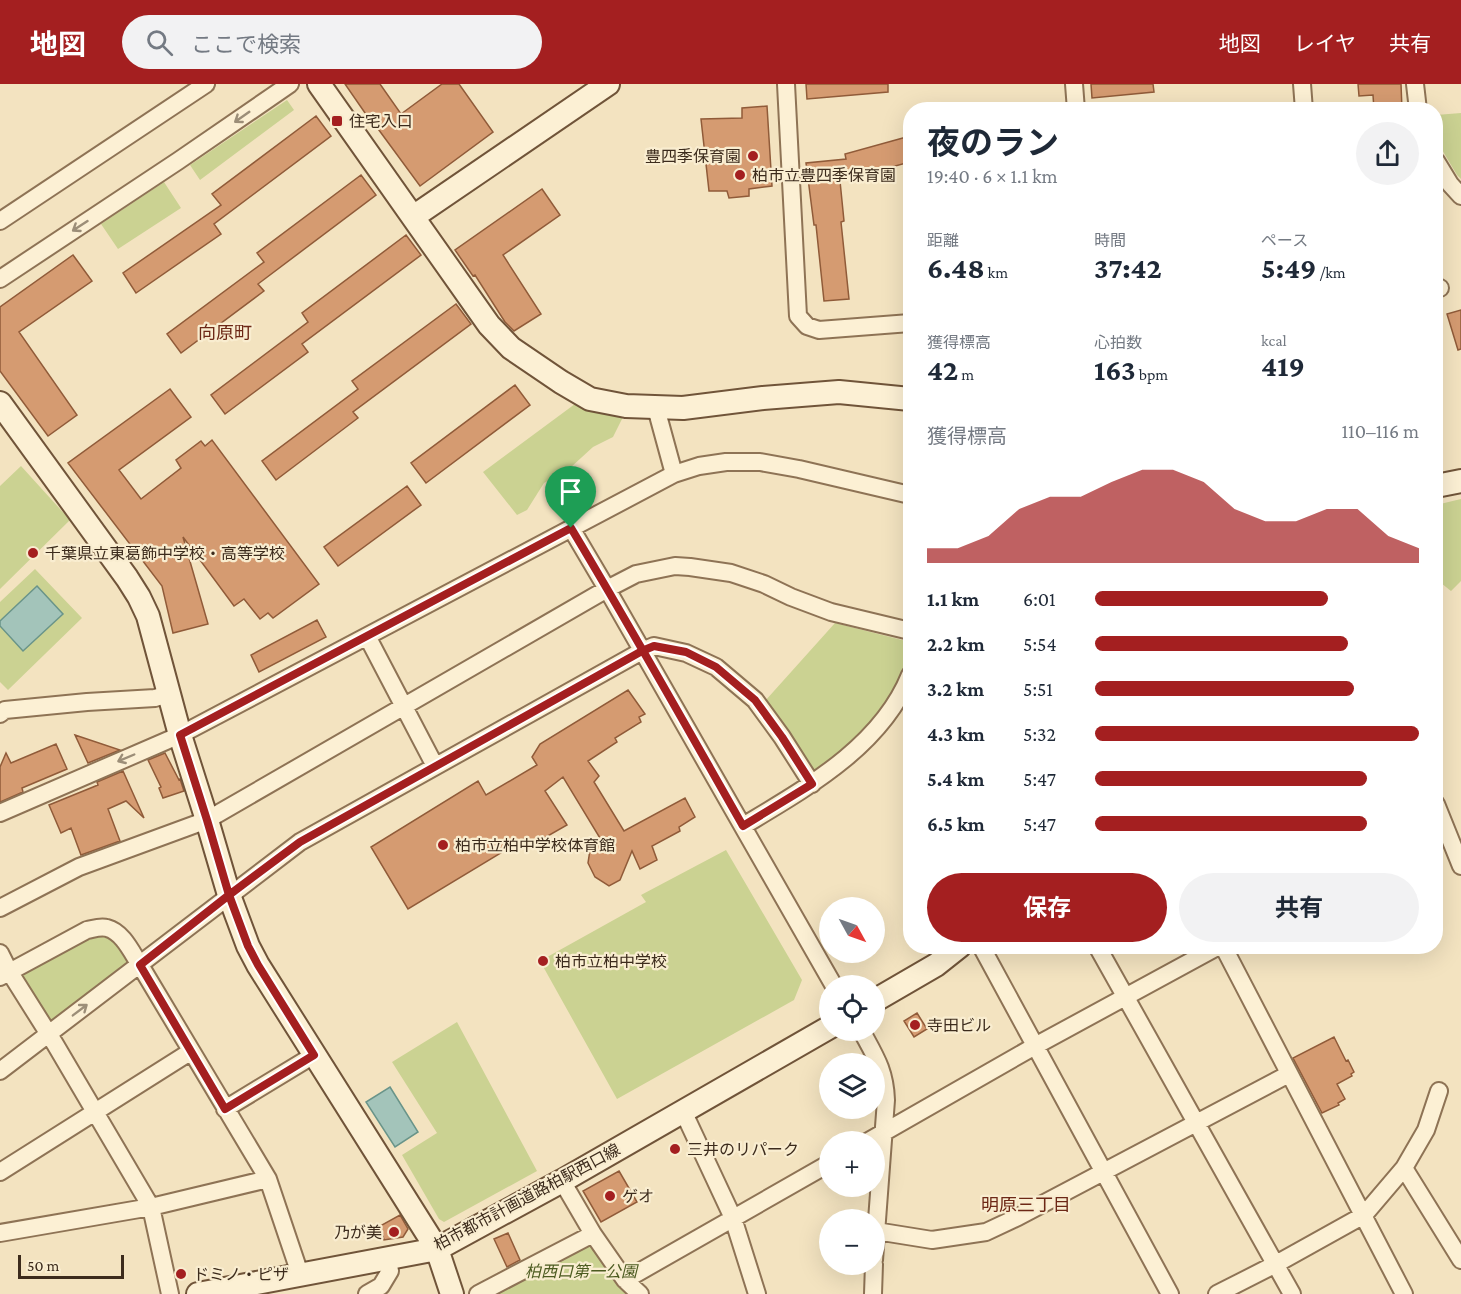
<!DOCTYPE html>
<html lang="ja">
<head>
<meta charset="utf-8">
<style>
  body { margin:0; font-family:"Crimson Pro","Noto Sans JP",serif; background:#f2f2f3; color:#1f2937; height:100vh; display:flex; flex-direction:column; font-size:22px; white-space:nowrap }
  * { box-sizing:border-box; margin:0 }
  p { font-size:20px; color:#747a83 }
  .icon { flex:none; width:33px; height:33px; fill:none; stroke:currentColor; stroke-width:2; stroke-linecap:round; stroke-linejoin:round }
  .map { position:relative; flex:1; overflow:hidden }
  .details { position:absolute; left:903px; top:18px; width:540px; height:852px; display:flex; flex-direction:column; background:#fff; border-radius:24px; box-shadow:0 6px 24px #0002 }
  .details>* { flex:none }
  .needle { width:39px; rotate:130deg }
  .tools { position:absolute; left:819px; top:813px; display:grid; gap:12px }
  .tools a { display:grid; place-items:center; width:66px; height:66px; border-radius:50%; background:#fff; box-shadow:0 6px 24px #0002; font-size:30px }
  .scale { position:absolute; left:18px; bottom:15px; width:106px; box-sizing:border-box; padding-left:6px; border:3px solid #3c2b1c; border-top:0; font-size:16px; line-height:21px; white-space:nowrap; color:#3c2b1c; -webkit-text-stroke:4px #f9edd0; paint-order:stroke }
  .pin { position:absolute; display:grid; place-items:center; width:51px; height:51px; color:#fff; margin:-62px -26px; border-radius:50% 50% 50% 0; rotate:-45deg; box-shadow:0 0 6px #0007 }
  .pin .icon { rotate:45deg }
  .round { display:grid; place-items:center; flex:none; width:63px; height:63px; border-radius:32px; background:#f2f2f3 }
  .overview { display:flex; align-items:center; justify-content:space-between; height:102px; padding:0 24px }
  h1 { font-size:33px; font-weight:700; line-height:45px }
  .stats { display:grid; grid-template-columns:repeat(3,1fr); gap:9px; height:102px; padding:6px 24px }
  .stats div { display:grid; align-content:center }
  .stats b { font-size:30px; font-weight:700 }
  .stats small { font-size:16px; font-weight:400 }
  .stats p { font-size:16px }
  .chart { height:168px; padding:12px 24px }
  .chart p { display:flex; justify-content:space-between }
  .chart svg { width:100%; height:108px; margin-top:6px; fill:#a41f20; opacity:.7 }
  .button { display:flex; gap:12px; margin-top:auto; padding:12px 24px }
  .button a { flex:1; height:69px; border-radius:36px; background:#a41f20; color:#fff; font-size:24px; font-weight:700; line-height:69px; text-align:center }
  .button a+a { background:#f2f2f3; color:#1f2937 }
  ul { padding:0 24px; list-style:none; font-size:20px }
  li { display:grid; grid-template-columns:96px 72px 1fr; align-items:center; height:45px }
  li i { height:15px; border-radius:8px; background:#a41f20 }
  header { display:flex; align-items:center; gap:36px; box-sizing:border-box; height:84px; padding:0 30px; background:#a41f20; color:#fff }
  header strong { font-size:28px }
  nav { display:flex; gap:33px; margin-inline-start:auto; font-size:21px }
  .search { width:420px; height:54px; background:#f2f2f3; display:flex; align-items:center; gap:15px; box-sizing:border-box; padding:0 21px; border-radius:33px; color:#747a83; font-size:22px }
  .map>svg:first-child { display:block }
  .green { fill:#cbd292 }
  .water { fill:#a3c4ba; stroke:#699489; stroke-width:1.5 }
  .building { fill:#d59b71; stroke:#905b39; stroke-width:1.5 }
  .lines { fill:none; stroke-linecap:round; stroke-linejoin:round }
  .street-casing { stroke:#8e7355; stroke-width:20 }
  .secondary-casing { stroke:#705439; stroke-width:26 }
  .street { stroke:#fcf0d4; stroke-width:16 }
  .secondary { stroke:#fcf0d4; stroke-width:22 }
  .oneway { stroke:#9c8e78 }
  .route-casing { stroke:#fff; stroke-width:12 }
  .route { stroke:#a41f20; stroke-width:8 }
  .poi-dot { fill:#a41f20; stroke:#f9edd0; stroke-width:2 }
  .labels { text-anchor:middle; dominant-baseline:central; stroke-width:4.5; stroke-linejoin:round; paint-order:stroke }
  .poi-label { font-size:16px; fill:#3c2b1c; stroke:#f9edd0; text-anchor:start }
  .street-label { font-size:16px; fill:#3c2b1c; stroke:#f9edd0 }
  .park-label { font-size:16px; font-style:italic; fill:#4c5b20; stroke:#f9edd0 }
  .neighbourhood-label { font-size:18px; fill:#6d2816; stroke:#f9edd0 }
</style>
</head>
<body>
<header>
<strong>地図</strong>
<div class="search"><svg class="icon" aria-label="search" viewBox="0 0 24 24"><circle cx="10" cy="10" r="6"/><path d="M15 15l6 6"/></svg>ここで検索</div>
<nav><a>地図</a><a>レイヤ</a><a>共有</a></nav>
</header>
<div class="map">
<svg width="1461" height="1210" viewBox="0 0 1461 1210">
  <rect width="100%" height="100%" fill="#f3e3c0"/>
  <path class="green" d="M287 16 294 26 200 96 190 81Z
    M1461 29V95L1457 91 1438 59 1436 49V31Z
    M164 98 181 124 118 165 101 140Z
    M579 317 585 320 623 333 613 353 593 363 570 384 544 399 527 426 517 431 483 388Z
    M21 382 70 436 0 505V402Z
    M1461 415V497L1451 507 1436 495V421Z
    M35 485 82 534 8 606 0 598V518Z
    M835 539 910 558V566L891 616 853 658 814 691 765 617Z
    M726 766 802 896 794 916 617 1015 540 877 646 818 641 811Z
    M109 849 131 875 129 882 55 940 48 939 20 892 22 885 89 850Z
    M457 938 537 1087 444 1138 439 1135 402 1071 437 1049 392 978Z
    M586 1160 592 1161 617 1201 627 1210H486Z"/>
  <path class="water" d="M37 502 63 530 23 567 0 542V537Z
    M390 1003 418 1048 395 1063 366 1018Z"/>
  <path class="building" d="M345 0H380L401 30 442 0H459L493 48 420 102 373 38 372 39Z
    M806 0H888V8L807 15Z
    M1091 0H1153L1154 8 1092 14Z
    M1358 0H1401L1402 26H1374L1373 11 1359 12Z
    M767 22 772 102 749 105V112L729 114 727 107H709L701 35 742 34V24Z
    M316 32 331 52 214 140 221 150 136 209 123 189 221 121 212 110Z
    M910 52V78L840 97 844 137 841 138 849 215 824 217 816 141H814L806 79 846 75 845 70Z
    M361 91 376 111 258 200 264 207 181 269 167 250 264 178 257 169Z
    M542 105 560 131 503 171 541 230 514 247 505 238 475 191 473 192 455 166Z
    M406 151 421 171 302 260 308 268 225 330 211 311 308 238 302 229Z
    M73 171 92 197 19 248 77 331 48 352 0 287V223Z
    M456 220 471 240 353 328 358 334 276 396 262 377 358 305 352 297Z
    M1461 226V265L1458 266 1447 230Z
    M515 301 530 321 426 399 411 379Z
    M170 305 191 333 119 386 141 415 181 384 176 376 201 357 205 362 212 356 319 500 273 534 268 529 260 535 244 515 234 522 183 453 208 540 173 549 162 502 68 379Z
    M407 402 421 421 338 482 324 463Z
    M317 536 326 553 259 588 251 571Z
    M628 606 645 630 639 633 641 638 615 654 617 658 588 677 599 692 594 698 624 747 685 714 695 733 679 743 680 747 652 762 657 776 640 785 632 767 620 796 609 802 595 793 588 779 590 766 603 759 563 693 545 707 567 741 532 761 527 753 408 825 371 763 478 697 486 711 537 681 532 673 540 660Z
    M75 651 120 666 88 679Z
    M56 660 67 685 22 704 23 708 0 718V683L6 669 11 679Z
    M165 669 179 696 180 695 184 707 163 714 159 704 161 703 148 676Z
    M123 687 144 734 126 717 108 725 120 757 81 771 71 744 61 749 49 721 98 701 97 698Z
    M917 929 927 945 914 953 904 937Z
    M1334 953 1346 977 1348 976 1354 988 1351 990 1352 992 1337 1000 1345 1015 1338 1019 1339 1021 1322 1029 1293 974Z
    M619 1087 637 1118 601 1138 583 1107Z
    M400 1131 408 1145 403 1153 384 1156 380 1142Z
    M508 1149 520 1176 507 1183 494 1155Z"/>
  <g class="lines">
    <g class="street-casing">
      <path id="street" d="M786 0 798 232 807 242 819 246 910 239
        M1074 0 1076 26
        M1302 0 1304 26
        M1415 0 1418 26
        M1436 77 1450 100 1461 112
        M0 137 206 0
        M0 195 178 77 290 0
        M1436 204H1440
        M656 324 674 390
        M571 444 607 505 834 902
        M367 552 435 682
        M0 630 5 626 87 618 155 614 169 610
        M1436 720 1461 782
        M0 729 180 651 674 390 699 382 726 378H760L799 385 910 411
        M743 742C806 704 881 663 910 591
        M0 824 79 783 207 736 607 505 636 490 675 482 690 483 731 489 764 500 791 513 831 528 910 547
        M981 862 1170 1210
        M1097 862 1292 1210
        M1223 862 1404 1210
        M0 869 9 887 55 960 151 1123 170 1210
        M0 893 87 846C93 845 100 842 107 844 123 848 132 869 140 881L268 1095 300 1190
        M861 946C875 972 885 986 886 1016L874 1176
        M0 987 300 758 642 567 654 562 686 569 716 583 755 616 782 653 812 700
        M225 1025 314 971
        M683 1027 733 1134 757 1210
        M867 1058 1035 962 1219 862
        M1404 1084 1461 1176
        M0 1088 190 968
        M562 1097 593 1150 625 1196 640 1210
        M876 1147 932 1156 986 1148 1018 1133 1289 990
        M0 1149 151 1123 268 1095
        M625 1196 830 1079
        M367 1210 381 1202 390 1187 387 1173
        M478 1210 593 1150
        M873 1210 874 1180
        M1217 1210 1276 1180 1364 1131 1404 1084 1426 1046 1439 1007"/>
    </g>
    <g class="secondary-casing">
      <path id="secondary" d="M319 0 489 241 511 264 561 298 590 315 626 322 683 324 763 314 839 308 910 315
        M413 133 608 0
        M0 319 127 494 139 513 148 532 180 651 207 736 229 811 248 862 258 881 437 1165 452 1210
        M1436 402 1461 397
        M874 917 936 881 960 862
        M198 1210 437 1165 562 1097 830 943"/>
    </g>
    <use href="#street" class="street"/>
    <use href="#secondary" class="secondary"/>
  </g>
  <defs><path id="oneway-shaft" d="M-6 0H5M1.5-3L5.5 0L1.5 3" fill="none" stroke-width="1.6" stroke-linecap="round" stroke-linejoin="round" transform="scale(1.5)"/></defs>
  <g class="oneway">
    <use href="#oneway-shaft" transform="translate(242 33) rotate(145)"/>
    <use href="#oneway-shaft" transform="translate(80 142) rotate(147)"/>
    <use href="#oneway-shaft" transform="translate(126 674) rotate(157)"/>
    <use href="#oneway-shaft" transform="translate(80 926) rotate(-37)"/>
  </g>
  <g class="lines">
    <g class="route-casing">
      <path id="route" d="M571 444 180 651 207 736 229 811 140 881 225 1025 314 971 258 881 248 862 229 811 300 758 642 567 654 562 686 568 716 583 755 616 782 653 812 700 743 742C686 642 630 542 571 444"/>
    </g>
    <use href="#route" class="route"/>
  </g>
  <g class="poi-dot">
    <rect x="331" y="31" width="12" height="12" rx="3"/>
    <circle cx="753" cy="72" r="6"/>
    <circle cx="740" cy="91" r="6"/>
    <circle cx="33" cy="469" r="6"/>
    <circle cx="443" cy="761" r="6"/>
    <circle cx="543" cy="877" r="6"/>
    <circle cx="915" cy="941" r="6"/>
    <circle cx="675" cy="1065" r="6"/>
    <circle cx="610" cy="1112" r="6"/>
    <circle cx="394" cy="1148" r="6"/>
    <circle cx="181" cy="1190" r="6"/>
  </g>
  <g class="labels">
    <g class="poi-label">
      <text x="349" y="37">住宅入口</text>
      <text x="741" y="72" text-anchor="end">豊四季保育園</text>
      <text x="752" y="91">柏市立豊四季保育園</text>
      <text x="45" y="469">千葉県立東葛飾中学校・高等学校</text>
      <text x="455" y="761">柏市立柏中学校体育館</text>
      <text x="555" y="877">柏市立柏中学校</text>
      <text x="927" y="941">寺田ビル</text>
      <text x="687" y="1065">三井のリパーク</text>
      <text x="622" y="1112">ゲオ</text>
      <text x="382" y="1148" text-anchor="end">乃が美</text>
      <text x="193" y="1190">ドミノ・ピザ</text>
    </g>
    <g class="street-label">
      <text transform="translate(527 1113) rotate(-28)">柏市都市計画道路柏駅西口線</text>
    </g>
    <g class="park-label">
      <text x="581" y="1187">柏西口第一公園</text>
    </g>
    <g class="neighbourhood-label">
      <text x="225" y="249">向原町</text>
      <text x="1026" y="1121">明原三丁目</text>
    </g>
  </g>
</svg>
<div class="tools">
<a><svg class="needle" viewBox="-14 -14 28 28"><path d="M0-13l5 13h-10z" fill="#e53935"/><path d="M0 13l5-13h-10z" fill="#747a83"/></svg></a>
<a><svg class="icon" aria-label="locate" viewBox="0 0 24 24"><circle cx="12" cy="12" r="6"/><path d="M12 2v4M12 18v4M2 12h4M18 12h4"/></svg></a>
<a><svg class="icon" aria-label="layers" viewBox="0 0 24 24"><path d="M12 4l9 5-9 5-9-5zM3 14l9 5 9-5"/></svg></a>
<a>+</a>
<a>−</a>
</div>
<div class="scale">50 m</div>
<div class="pin" style="left:571px;top:444px;background:#1e9e55"><svg class="icon" aria-label="arrive" viewBox="0 0 24 24"><path d="M6 21V4h12l-3 4 3 4H6"/></svg></div>
<section class="details">
<div class="overview"><div><h1>夜のラン</h1><p>19:40 · 6 × 1.1 km</p></div><a class="round"><svg class="icon" aria-label="share" viewBox="0 0 24 24"><path d="M12 15V3M7 8l5-5 5 5M5 13v7h14v-7"/></svg></a></div>
<div class="stats">
<div><p>距離</p><b>6.48<small> km</small></b></div>
<div><p>時間</p><b>37:42</b></div>
<div><p>ペース</p><b>5:49<small> /km</small></b></div>
</div>
<div class="stats">
<div><p>獲得標高</p><b>42<small> m</small></b></div>
<div><p>心拍数</p><b>163<small> bpm</small></b></div>
<div><p>kcal</p><b>419</b></div>
</div>
<div class="chart"><p><span>獲得標高</span>110–116 m</p>
<svg viewBox="0 0 160 44" preserveAspectRatio="none"><path d="M0 44V38L10 38L20 33L30 22L40 17L50 17L60 11L70 6L80 6L90 11L100 22L110 27L120 27L130 22L140 22L150 33L160 38V44z"/></svg>
</div>
<ul>
<li><b>1.1 km</b>6:01<i style="width:72%"></i></li>
<li><b>2.2 km</b>5:54<i style="width:78%"></i></li>
<li><b>3.2 km</b>5:51<i style="width:80%"></i></li>
<li><b>4.3 km</b>5:32<i style="width:100%"></i></li>
<li><b>5.4 km</b>5:47<i style="width:84%"></i></li>
<li><b>6.5 km</b>5:47<i style="width:84%"></i></li>
</ul>
<div class="button"><a>保存</a><a>共有</a></div>
</section>
</div>
</body>
</html>
